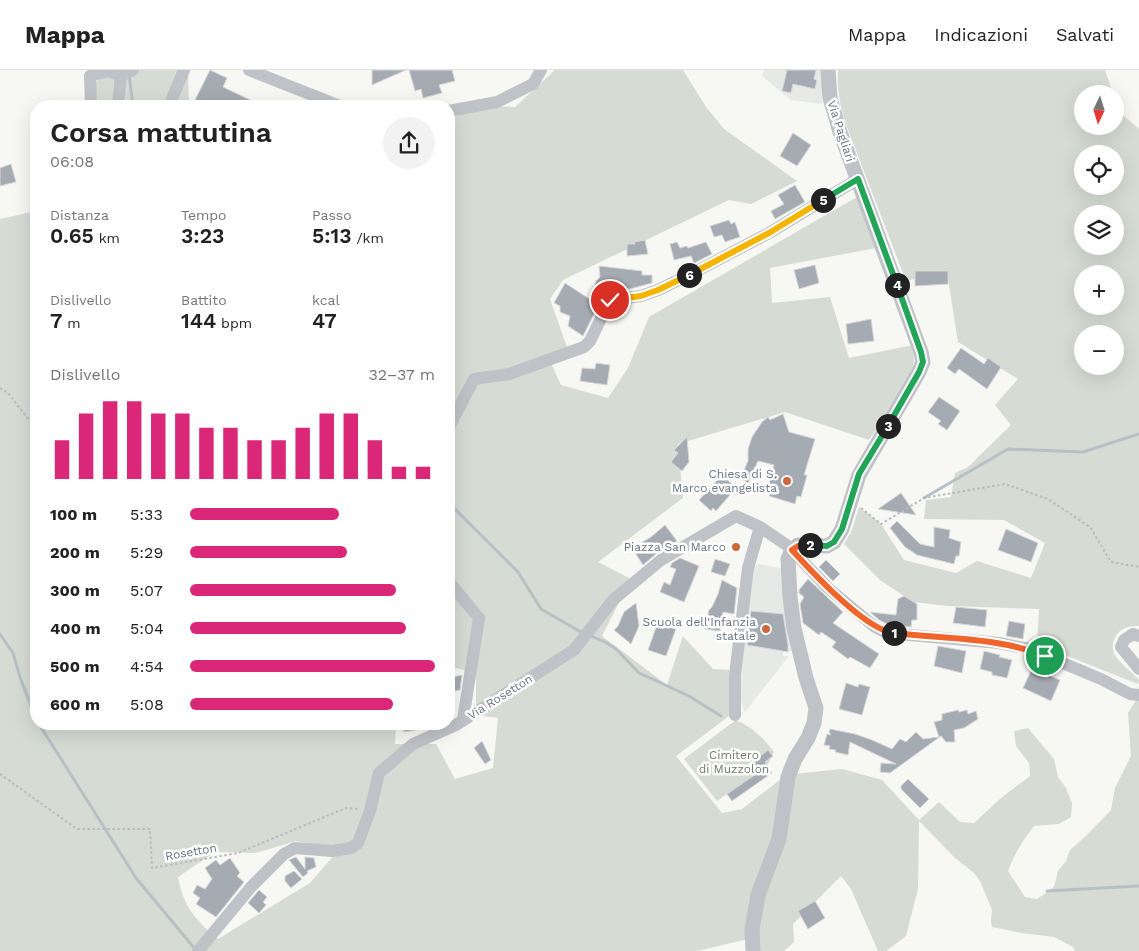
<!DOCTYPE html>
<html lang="it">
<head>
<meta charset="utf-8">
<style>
  body { margin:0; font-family:"Work Sans",sans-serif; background:#f2f2f2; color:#222; height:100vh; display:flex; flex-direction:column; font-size:19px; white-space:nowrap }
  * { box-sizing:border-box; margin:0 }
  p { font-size:16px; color:#767676 }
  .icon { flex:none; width:28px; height:28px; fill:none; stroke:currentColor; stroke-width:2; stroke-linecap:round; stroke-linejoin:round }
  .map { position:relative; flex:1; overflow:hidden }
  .drawer { position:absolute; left:30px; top:30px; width:425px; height:630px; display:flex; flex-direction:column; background:#fff; border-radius:20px; box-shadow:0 5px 20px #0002 }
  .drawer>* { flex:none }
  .needle { width:32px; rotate:184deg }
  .tools { position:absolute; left:1074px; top:15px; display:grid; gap:10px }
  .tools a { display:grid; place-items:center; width:50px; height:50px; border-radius:50%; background:#fff; box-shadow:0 5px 20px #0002; font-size:25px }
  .pin { position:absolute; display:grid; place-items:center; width:42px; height:42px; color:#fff; margin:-21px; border:2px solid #fff; border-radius:50%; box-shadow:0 1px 5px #0007 }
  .km { position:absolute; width:25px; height:25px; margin:-12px; border-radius:50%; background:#222; color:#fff; font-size:14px; line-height:25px; text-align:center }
  .round { display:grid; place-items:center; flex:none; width:52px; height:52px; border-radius:26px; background:#f2f2f2 }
  .overview { display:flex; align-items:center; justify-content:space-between; height:85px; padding:0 20px }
  h1 { font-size:28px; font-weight:600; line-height:38px }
  .stats { display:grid; grid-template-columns:repeat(3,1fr); gap:8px; height:85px; padding:5px 20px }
  .stats div { display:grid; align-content:center }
  .stats b { font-size:21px; font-weight:600 }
  .stats small { font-size:14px; font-weight:400 }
  .stats p { font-size:14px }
  .chart { height:140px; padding:10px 20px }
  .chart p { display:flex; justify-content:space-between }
  .chart svg { width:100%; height:90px; margin-top:5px; stroke:#db2777; stroke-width:6 }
  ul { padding:0 20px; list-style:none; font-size:16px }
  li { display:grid; grid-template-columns:80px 60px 1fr; align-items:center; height:38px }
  li i { height:12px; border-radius:6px; background:#db2777 }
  header { display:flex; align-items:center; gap:30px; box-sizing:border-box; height:70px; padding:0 25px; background:#fff; border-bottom:1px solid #e0e0e0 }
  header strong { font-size:24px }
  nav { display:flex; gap:28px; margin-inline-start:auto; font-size:18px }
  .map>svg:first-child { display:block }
  .built { fill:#e7e9e7 }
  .green { fill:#d6dbd4; fill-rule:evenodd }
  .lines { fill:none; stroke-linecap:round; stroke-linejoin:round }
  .stream { stroke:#b7c0c5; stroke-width:3 }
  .building { fill:#a5abb2; stroke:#d8d8d7 }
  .path { stroke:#b9bbbe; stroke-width:2; stroke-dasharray:2.5 2.5; stroke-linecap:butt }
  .minor { stroke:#bfc2c6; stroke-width:12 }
  .tertiary { stroke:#bfc2c6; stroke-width:15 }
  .split-1-casing { stroke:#fff; stroke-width:10 }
  .split-2-casing { stroke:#fff; stroke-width:10 }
  .split-3-casing { stroke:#fff; stroke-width:10 }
  .split-4-casing { stroke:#fff; stroke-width:10 }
  .split-5-casing { stroke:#fff; stroke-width:10 }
  .split-6-casing { stroke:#fff; stroke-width:10 }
  .split-7-casing { stroke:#fff; stroke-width:10 }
  .split-1 { stroke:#f0652b; stroke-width:6 }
  .split-2 { stroke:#f0652b; stroke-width:6 }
  .split-3 { stroke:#22a559; stroke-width:6 }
  .split-4 { stroke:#22a559; stroke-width:6 }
  .split-5 { stroke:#22a559; stroke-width:6 }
  .split-6 { stroke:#f5b400; stroke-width:6 }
  .split-7 { stroke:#f5b400; stroke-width:6 }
  .poi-dot { fill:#d0663b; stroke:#fff; stroke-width:2 }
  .labels { text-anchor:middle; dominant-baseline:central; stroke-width:5; stroke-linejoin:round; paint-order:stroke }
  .street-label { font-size:12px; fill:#697582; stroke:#fff }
  .poi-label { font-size:12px; fill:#697582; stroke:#fff; text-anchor:end }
  .park-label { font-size:12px; fill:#6a7a67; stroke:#fff }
</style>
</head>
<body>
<header>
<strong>Mappa</strong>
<nav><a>Mappa</a><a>Indicazioni</a><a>Salvati</a></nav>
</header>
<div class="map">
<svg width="1139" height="881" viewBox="0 0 1139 881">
  <rect width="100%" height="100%" fill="#f7f7f4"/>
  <path class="built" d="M764 0H823L822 34 791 30 762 6Z
    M759 494 780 498 786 502 793 581H783V586H789L745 642 740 629 744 575 754 497Z"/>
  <path class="green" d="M108 0H188L189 36H97L92 16 108 1Z
    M555 0H683L706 37 724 59 797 111 751 134 729 130 563 210 550 229 568 280 548 287 561 315 608 328 628 298 649 247 857 127 876 178 770 198 772 233 830 227 849 288 913 275 914 289 913 304 869 370 785 342 678 374 683 428 598 492 631 509 602 566 667 615 683 566 713 599 729 600V646L676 686 722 743 742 739 785 706 777 758 748 869 697 881H0V149L36 141V654H396L395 674H436L455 709 493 698 498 648 476 645V603L456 598 449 600V49L485 36 515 37ZM296 771 323 776 335 784 310 813 218 869C196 851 183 836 178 807L215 782 256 783Z
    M838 0H1105L1113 24H1082V56H1115V38L1139 59V556C1130 556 1123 557 1117 564 1103 585 1127 596 1139 610L1138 614 1037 574 1039 539 947 536 913 532 880 510 844 474 852 460 859 437 881 454 904 490 956 503 977 491 1031 508 1045 473 1004 450 924 449 926 430 951 427 955 403 968 397 1011 355 995 335 1018 309 958 272 947 202 906 211 847 57C840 36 837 22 838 0ZM1082 84H1115V116H1082ZM1082 144H1115V176H1082ZM1082 204H1115V236H1082ZM1082 264H1115V296H1082Z
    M1137 629H1139V881H1075L1073 877 1054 867 1022 863 992 857 991 851 992 840 980 811 974 803 955 788 919 751 918 819 906 866 886 881H878L851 819 841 806 793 854 794 872 784 881H759L758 863 763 827 794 704 842 699 882 710 919 750 939 732 960 752 974 753 1001 728 1030 706 1029 693 1016 676 1014 661 1028 658 1054 689 1058 707 1066 718 1072 733 1071 747 1059 754 1034 756C1023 770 1014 784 1008 801L1025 827 1037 829 1054 817 1058 801 1066 791 1070 780 1087 765 1111 740 1115 718 1131 686 1128 643Z
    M736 650C752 657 764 668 774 682L767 696 772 703 732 731 727 724 717 731 684 689Z"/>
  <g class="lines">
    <path class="stream" d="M129 5 133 36
      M924 428 1008 379 1083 382 1139 364
      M449 433 518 502 541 539 581 562
      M0 564 13 583 20 607 36 649
      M591 566 607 573 616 579 639 603 689 626 721 646
      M39 654 136 808 195 879
      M1047 821 1139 816"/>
  </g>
  <path class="building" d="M210 0 227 8 223 17 263 36H192Z
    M372 0H406L372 15Z
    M409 0H452L455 11 439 15 442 23 423 28 421 19 415 21Z
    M787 0H816L814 9 817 10 815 19 793 14 791 23 782 21Z
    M793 63 811 75 797 96 780 86Z
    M11 94 16 112 0 116V98Z
    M795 115 805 132 775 149 771 141 784 134 778 125Z
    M729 150 731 154 735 152 740 167 725 172 722 165 714 167 710 156Z
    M645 170 648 184 627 186V174H635L634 172Z
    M677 172 680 178 687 176 688 178 706 172 712 184 694 193 691 186 674 190 670 174Z
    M815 195 819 213 799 219 794 200Z
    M599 196 642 201V205H652V213L630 219 595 217 596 211 600 207Z
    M915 201H948V214L915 216Z
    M565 213 594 232 595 224 601 230 583 266 568 256 570 246 560 242V236L554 233Z
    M871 249 874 271 848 274 846 254Z
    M961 278 984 294 988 288 1001 297 987 319 959 299 955 304 947 298Z
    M596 293 610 295 607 315 580 311 582 298 595 299Z
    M939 327 960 341 947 360 938 354 941 351 928 342Z
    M783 344 789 362 815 369 804 405H807L801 427 797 426 795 434 769 426 771 418H768L774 395 758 391 748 413 740 409 748 391V379L752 367 762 352 768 347 770 350Z
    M687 367 689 392 682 401 671 392 678 383 674 380Z
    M722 405 736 418 716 441 713 438 711 441 699 430Z
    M901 423 916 445 878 439Z
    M897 451 920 474 934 477V457L950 460 949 468 961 472 959 486H956L954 494 917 485 905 477 890 458Z
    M665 455 677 471 657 483 643 495 632 478 651 467Z
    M1006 459 1038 473 1031 492 998 480Z
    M680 488 699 496 684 532 660 522 664 512 670 515 676 499 670 497 672 493Z
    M715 489 730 494 725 506 711 502Z
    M826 490 840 504 833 511 819 497Z
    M808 509 843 542 833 553 879 584 870 598 850 587 848 589 832 577 836 572 821 562 819 565 803 553 800 534 804 527 799 523V520Z
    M722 510 737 518 734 544 723 542 720 561 705 559 709 540 712 537 718 524Z
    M904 526 917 534V550H912L911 557 889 555 879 550 870 542 896 545 898 529Z
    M636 533 639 556 631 574 614 560 618 556 624 542Z
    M956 537 987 540 985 557 953 553Z
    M751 541 783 544 788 575V582L747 575Z
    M1009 551 1025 554 1023 569 1006 566Z
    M658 552 676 559 666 586 648 580Z
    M938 576 966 581 962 603 934 596Z
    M984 581 1000 585 999 587 1012 590 1007 608 992 605V602L980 599Z
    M1031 601 1047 608 1048 605 1060 610 1051 631 1023 618Z
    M462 605 460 620 449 622V613L454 611 453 607Z
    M846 613 858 617 859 614 870 617 862 645 839 639Z
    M958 640 959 642 967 640 968 644 976 641 978 649 964 658 954 660 955 672H946L941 666 890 703 880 702 881 693 896 694 850 672 848 685 835 682 836 680 829 679 830 676 824 675 827 664 831 665 829 662 830 659 855 664 872 670 892 679 900 669 906 672 916 662 923 669 939 667 934 652 942 650V644Z
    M403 654H427V658L404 662Z
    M482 671 491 690 485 694 474 678Z
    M768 680 773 686 765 692 772 703 732 731 727 724 756 704 749 695Z
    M908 709 929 729 920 738 901 719V716Z
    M296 787 305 799V787L314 788 316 797 307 801 308 803 303 807 289 790Z
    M230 788 240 803 237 806 244 812 216 847 196 834 200 828 193 823 197 815 205 819 212 809 205 798 216 790 220 795Z
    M294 801 302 809 291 818 285 811V806Z
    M259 820 267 827 263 832 266 835 259 843 248 833Z
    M815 831 825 848 808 859 798 841Z"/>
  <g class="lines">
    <path class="path" d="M0 318 8 323 36 359
      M861 438 881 454 924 428 1005 414 1048 429 1090 457 1111 492 1139 497
      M0 704 77 759H150L152 798 238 783 346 738 358 739"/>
    <path class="minor" d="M249 0 340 36
      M91 36 90 6 108 1 121 6 133 0
      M118 36 121 6
      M169 36 184 0
      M449 41 497 32 533 14 541 0
      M449 357 474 309 509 304 584 277 590 271 610 230 641 226 658 220 693 203 769 163 858 109
      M449 512 479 548 463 650
      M1139 566 1133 564 1124 570 1121 577 1139 599
      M735 645V605L748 498 760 457
      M198 881 251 817 284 784 295 778 332 781 351 778 358 773 370 741 379 703 413 674 456 655 574 580 613 530 661 490 736 446 760 457 788 476 828 518 875 557 887 563 999 573 1029 579 1101 609 1130 624 1139 625"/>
    <path class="tertiary" d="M753 881 752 860 758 825 779 769 788 707 795 689 808 668 814 653 816 638 806 608 794 558 790 527 788 489 792 480 798 475 827 476 834 472 842 459 859 405 919 302 923 292 921 282 840 62 830 28 828 0"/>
  </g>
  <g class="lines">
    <g class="split-1-casing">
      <path id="split-1" d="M894 563C944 569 998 567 1045 586"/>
    </g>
    <g class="split-2-casing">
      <path id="split-2" d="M810 475 798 476 792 480C812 502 866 560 894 563"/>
    </g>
    <g class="split-3-casing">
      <path id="split-3" d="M810 475 827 476 834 472 842 459 859 404 888 356"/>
    </g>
    <g class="split-4-casing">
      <path id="split-4" d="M888 356 919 302 923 292 921 282 897 215"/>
    </g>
    <g class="split-5-casing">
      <path id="split-5" d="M823 130 858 109 897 215"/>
    </g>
    <g class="split-6-casing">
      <path id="split-6" d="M689 205 769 163 823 130"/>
    </g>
    <g class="split-7-casing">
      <path id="split-7" d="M610 230 641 226 658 220 689 205"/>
    </g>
    <use href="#split-1" class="split-1"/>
    <use href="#split-2" class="split-2"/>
    <use href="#split-3" class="split-3"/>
    <use href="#split-4" class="split-4"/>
    <use href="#split-5" class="split-5"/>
    <use href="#split-6" class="split-6"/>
    <use href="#split-7" class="split-7"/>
  </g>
  <g class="poi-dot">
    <circle cx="787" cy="411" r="5"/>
    <circle cx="736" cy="477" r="5"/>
    <circle cx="766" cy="559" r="5"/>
  </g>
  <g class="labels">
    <g class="street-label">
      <text transform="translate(841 61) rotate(72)">Via Pagliari</text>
      <text transform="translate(500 627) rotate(-32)">Via Rosetton</text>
      <text transform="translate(191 782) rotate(-10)">Rosetton</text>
    </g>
    <g class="poi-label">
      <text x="777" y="404">Chiesa di S.<tspan x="777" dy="14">Marco evangelista</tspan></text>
      <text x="726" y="477">Piazza San Marco</text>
      <text x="756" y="552">Scuola dell'Infanzia<tspan x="756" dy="14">statale</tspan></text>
    </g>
    <g class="park-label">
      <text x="734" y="685">Cimitero<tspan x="734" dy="14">di Muzzolon</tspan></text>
    </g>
  </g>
</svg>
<div class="tools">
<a><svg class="needle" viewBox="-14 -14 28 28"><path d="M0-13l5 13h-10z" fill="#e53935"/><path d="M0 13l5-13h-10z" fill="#767676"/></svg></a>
<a><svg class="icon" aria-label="locate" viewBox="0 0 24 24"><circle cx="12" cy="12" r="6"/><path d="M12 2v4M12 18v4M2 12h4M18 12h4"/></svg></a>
<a><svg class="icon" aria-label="layers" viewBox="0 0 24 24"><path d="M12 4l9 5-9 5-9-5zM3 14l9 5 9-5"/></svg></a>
<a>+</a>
<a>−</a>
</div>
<div class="pin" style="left:1045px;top:586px;background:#1e9e55"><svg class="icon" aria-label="arrive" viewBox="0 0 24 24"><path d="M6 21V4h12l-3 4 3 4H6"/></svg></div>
<div class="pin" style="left:610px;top:230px;background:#d93025"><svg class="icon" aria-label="check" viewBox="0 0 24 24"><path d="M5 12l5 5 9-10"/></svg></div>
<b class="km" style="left:894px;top:563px">1</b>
<b class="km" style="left:810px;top:475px">2</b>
<b class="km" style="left:888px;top:356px">3</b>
<b class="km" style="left:897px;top:215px">4</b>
<b class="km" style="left:823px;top:130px">5</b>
<b class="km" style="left:689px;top:205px">6</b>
<section class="drawer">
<div class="overview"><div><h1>Corsa mattutina</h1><p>06:08</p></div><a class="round"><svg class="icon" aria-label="share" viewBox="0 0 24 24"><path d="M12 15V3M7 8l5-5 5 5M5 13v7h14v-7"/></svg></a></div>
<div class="stats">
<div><p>Distanza</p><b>0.65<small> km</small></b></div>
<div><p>Tempo</p><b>3:23</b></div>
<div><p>Passo</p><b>5:13<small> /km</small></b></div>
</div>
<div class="stats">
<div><p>Dislivello</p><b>7<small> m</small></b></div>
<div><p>Battito</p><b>144<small> bpm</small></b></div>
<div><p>kcal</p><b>47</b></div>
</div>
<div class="chart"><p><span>Dislivello</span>32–37 m</p>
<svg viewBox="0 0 160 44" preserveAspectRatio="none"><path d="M5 44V25M15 44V12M25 44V6M35 44V6M45 44V12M55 44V12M65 44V19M75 44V19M85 44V25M95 44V25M105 44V19M115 44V12M125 44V12M135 44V25M145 44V38M155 44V38"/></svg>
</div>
<ul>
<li><b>100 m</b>5:33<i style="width:61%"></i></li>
<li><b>200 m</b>5:29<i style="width:64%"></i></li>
<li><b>300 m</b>5:07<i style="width:84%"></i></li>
<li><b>400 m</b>5:04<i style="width:88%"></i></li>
<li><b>500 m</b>4:54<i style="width:100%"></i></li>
<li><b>600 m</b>5:08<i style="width:83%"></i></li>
</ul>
</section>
</div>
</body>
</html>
